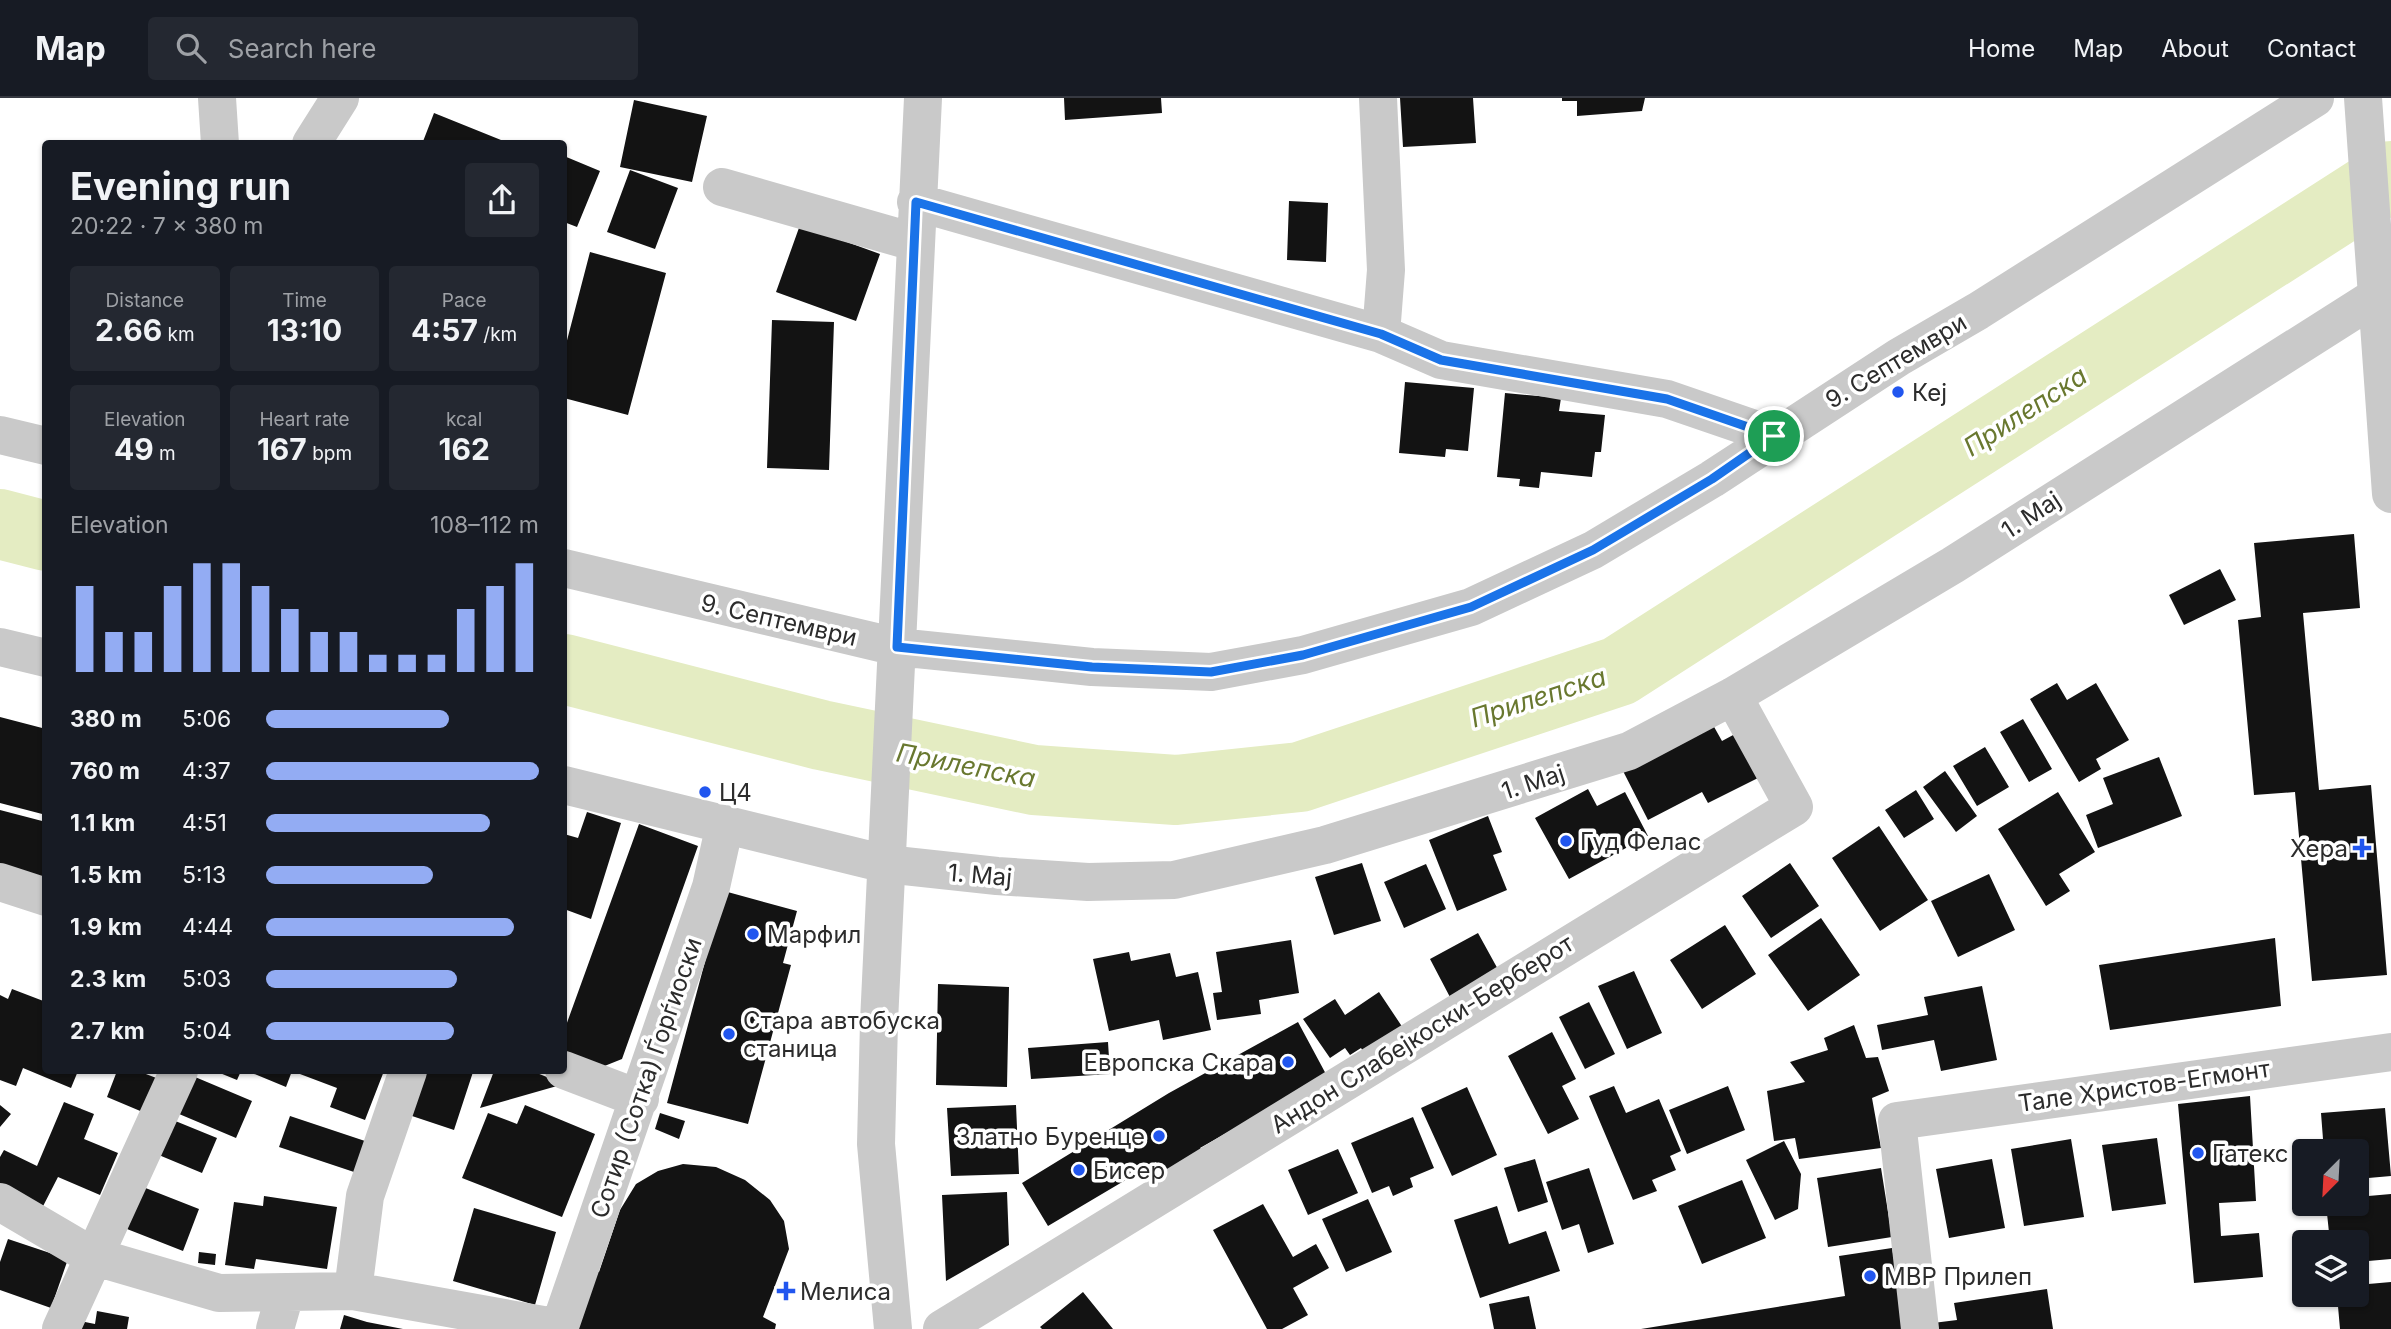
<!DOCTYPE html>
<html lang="en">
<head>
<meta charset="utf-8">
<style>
  body { margin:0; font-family:Inter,sans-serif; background:#242831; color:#f1f3f6; height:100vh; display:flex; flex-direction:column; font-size:26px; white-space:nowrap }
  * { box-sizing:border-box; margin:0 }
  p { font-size:23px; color:#9ea1a6 }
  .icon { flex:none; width:38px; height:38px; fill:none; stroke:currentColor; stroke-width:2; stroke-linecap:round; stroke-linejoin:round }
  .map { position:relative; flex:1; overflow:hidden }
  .details { position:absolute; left:42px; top:42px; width:525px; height:934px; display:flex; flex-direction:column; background:#171b24; border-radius:7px; box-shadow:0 2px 5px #0004 }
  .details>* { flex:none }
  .needle { width:46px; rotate:204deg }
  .controls { position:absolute; left:2292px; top:1041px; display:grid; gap:14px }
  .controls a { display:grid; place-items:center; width:77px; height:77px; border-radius:7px; background:#171b24; box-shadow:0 2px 5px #0004; font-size:35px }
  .pin { position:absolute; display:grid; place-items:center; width:60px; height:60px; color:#fff; margin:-30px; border:4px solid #fff; border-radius:50%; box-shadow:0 2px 7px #0007 }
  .round { display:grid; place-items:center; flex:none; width:74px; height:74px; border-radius:7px; background:#242831 }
  .overview { display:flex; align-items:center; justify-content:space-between; height:119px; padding:0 28px }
  h1 { font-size:38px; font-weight:700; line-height:52px }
  .stats { display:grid; grid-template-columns:repeat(3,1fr); gap:10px; height:119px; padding:7px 28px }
  .stats div { display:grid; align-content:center; border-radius:7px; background:#242831; text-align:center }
  .stats b { font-size:30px; font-weight:700 }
  .stats small { font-size:19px; font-weight:400 }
  .stats p { font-size:19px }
  .chart { height:196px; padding:14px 28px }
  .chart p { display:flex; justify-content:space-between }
  .chart svg { width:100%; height:126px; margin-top:7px; stroke:#93acf3; stroke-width:6 }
  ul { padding:0 28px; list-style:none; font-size:23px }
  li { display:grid; grid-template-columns:112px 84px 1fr; align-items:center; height:52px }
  li i { height:18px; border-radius:9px; background:#93acf3 }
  header { display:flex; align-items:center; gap:42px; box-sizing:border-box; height:98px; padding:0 35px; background:#171b24; border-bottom:2px solid #363941 }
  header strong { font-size:33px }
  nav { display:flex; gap:38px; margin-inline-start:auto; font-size:24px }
  .search { width:490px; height:63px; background:#242831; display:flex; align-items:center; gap:18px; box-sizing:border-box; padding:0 24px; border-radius:7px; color:#9ea1a6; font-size:26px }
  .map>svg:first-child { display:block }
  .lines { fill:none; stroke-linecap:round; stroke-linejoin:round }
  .river { stroke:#e4ecc2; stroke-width:70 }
  .building { fill:#131313 }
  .minor { stroke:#c9c9c9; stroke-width:38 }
  .route-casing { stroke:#fff; stroke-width:14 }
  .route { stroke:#1a73e8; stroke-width:9 }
  .poi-dot { fill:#2156ef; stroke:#fff; stroke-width:2.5 }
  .labels { text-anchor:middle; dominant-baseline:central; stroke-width:7; stroke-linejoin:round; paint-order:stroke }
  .street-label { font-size:24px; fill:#2c2c2c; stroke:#fff }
  .poi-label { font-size:24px; fill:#2c2c2c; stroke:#fff; text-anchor:start }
  .water-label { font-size:26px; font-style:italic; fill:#69782f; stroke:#fff }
</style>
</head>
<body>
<header>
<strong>Map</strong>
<div class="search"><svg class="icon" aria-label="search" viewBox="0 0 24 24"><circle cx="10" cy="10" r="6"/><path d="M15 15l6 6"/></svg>Search here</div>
<nav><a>Home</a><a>Map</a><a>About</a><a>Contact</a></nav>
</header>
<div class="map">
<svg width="2391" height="1231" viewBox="0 0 2391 1231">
  <rect width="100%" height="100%" fill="#fff"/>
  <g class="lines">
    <path class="river" d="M0 426 46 438
      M564 571 821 637 1034 682 1176 692 1300 679 1619 573 2391 78"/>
  </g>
  <path class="building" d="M1064 0H1161L1162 15 1065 22Z
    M1400 0H1473L1476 45 1403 49Z
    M1562 0H1645L1642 13 1577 18V3H1562Z
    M634 2 707 18 692 84 620 69Z
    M434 15 501 42 500 46H422Z
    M564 58 600 73 577 129 564 124Z
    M630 72 678 90 655 151 607 134Z
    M1289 103 1328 105 1326 164 1287 162Z
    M800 127 880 156 856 223 776 194Z
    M590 154 666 175 628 317 564 300V254Z
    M772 222 834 224 829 372 767 370Z
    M1405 284 1474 290 1468 353 1446 351 1445 359 1399 355Z
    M1505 295 1561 300 1559 313 1605 317 1601 354H1595L1592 379 1541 374 1539 390 1519 388 1520 381 1497 379Z
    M2354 436 2360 510 2303 515 2319 692 2371 687 2387 877 2312 883 2295 694 2254 697 2238 522 2261 519 2254 445Z
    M2220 471 2236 502 2184 527 2169 497Z
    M2057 585 2067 602 2096 585 2129 642 2096 661 2101 671 2079 684 2030 601Z
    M0 619 46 631V717L0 705Z
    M2023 621 2052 671 2029 684 2000 634Z
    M1713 627 1722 643 1735 636 1758 680 1708 705 1702 694 1648 722 1623 673Z
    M1985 649 2009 689 1977 708 1953 668Z
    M2159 659 2182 718 2098 750 2086 717 2113 706 2103 680Z
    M1945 673 1977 718 1956 734 1923 689Z
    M1588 691 1597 708 1625 694 1648 738 1569 781 1535 720Z
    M1916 692 1934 721 1904 740 1885 712Z
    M2058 694 2095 754 2059 776 2070 793 2046 808 1998 731Z
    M0 712 46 724V788L0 774Z
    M587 714 621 725 591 821 564 811V736L578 740Z
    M1488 718 1502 754 1493 757 1507 792 1457 813 1429 742Z
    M639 726 698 748 622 961 602 969 564 956V933Z
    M1879 728 1928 802 1880 833 1832 760Z
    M1362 765 1381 823 1334 837 1315 779Z
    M1790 765 1819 808 1771 840 1742 798Z
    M1426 766 1446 811 1404 830 1384 784Z
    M1989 776 2015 832 1958 859 1931 803Z
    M724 793 797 813 783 865 791 867 748 1026 667 1005Z
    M1821 820 1860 877 1808 913 1768 857Z
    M1725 827 1756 876 1702 911 1670 862Z
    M1478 835 1500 875 1451 901 1430 861Z
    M2275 840 2281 908 2110 932 2099 867Z
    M1291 842 1299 895 1259 902 1261 916 1217 922 1213 895 1222 894 1216 854Z
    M1129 854 1131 863 1170 855 1176 879 1198 874 1211 932 1163 942 1159 922 1109 933 1093 861Z
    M1634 873 1662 935 1627 951 1598 888Z
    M938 886 1009 889 1007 989 936 987Z
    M1982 888 1997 962 1941 973 1934 942 1882 952 1877 927 1928 917 1924 899Z
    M12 891 46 904V973H78L71 990 23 970 16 988 0 982V897L8 901Z
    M1379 894 1405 933 1366 958 1361 950 1350 957 1345 950 1330 960 1303 921 1335 901 1345 917Z
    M1589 904 1615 956 1585 971 1559 919Z
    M1298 924 1327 978 1200 1050 1205 1055 1166 1079 1156 1064 1048 1128 1022 1085 1169 995Z
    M1854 927 1866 960 1878 959 1889 993 1872 1000 1881 1050 1799 1061 1795 1040 1774 1043 1767 993 1805 984 1790 964 1828 952 1824 940Z
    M1552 934 1576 981 1562 988 1579 1021 1548 1036 1508 958Z
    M1108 944 1110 976 1031 981 1028 950Z
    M117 973H138L159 981 145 1015 107 999Z
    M215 973H241L237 982Z
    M247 973H384L365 1022 330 1009 337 990 292 973 286 989Z
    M420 973 473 974 454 1032 406 1016Z
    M494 973H532L564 986 480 1010Z
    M188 976 252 1003 236 1040 172 1013Z
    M1614 988 1626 1015 1659 1001 1681 1053 1670 1058 1676 1072 1652 1082 1657 1093 1633 1102 1589 998Z
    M1728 988 1745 1032 1687 1056 1669 1012Z
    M1467 989 1497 1057 1452 1078 1421 1010Z
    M2250 998 2256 1103 2219 1105 2221 1138 2259 1135 2263 1179 2194 1185 2178 1006Z
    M64 1004 94 1016 84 1041 118 1055 100 1097 58 1079 39 1116 0 1096V1059L4 1052 37 1068Z
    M0 1007 11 1016 0 1029Z
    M525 1007 595 1036 562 1119 462 1080 488 1015 517 1026Z
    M1016 1007 1019 1076 951 1078 947 1010Z
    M2385 1010 2391 1078 2357 1081V1054H2324L2321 1015Z
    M660 1015 685 1023 679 1041 655 1031Z
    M290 1018 365 1043 354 1074 279 1049Z
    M1413 1019 1434 1070 1410 1080 1413 1089 1393 1098 1389 1088 1372 1095 1351 1045Z
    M168 1020 217 1040 202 1075 154 1055Z
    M2157 1040 2166 1106 2112 1113 2102 1047Z
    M2071 1041 2084 1119 2024 1128 2011 1051Z
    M1784 1043 1801 1076 1798 1111 1775 1122 1746 1062Z
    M1338 1051 1358 1095 1308 1117 1288 1072Z
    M1535 1061 1548 1104 1518 1114 1504 1070Z
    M1992 1061 2005 1130 1949 1140 1936 1071Z
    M683 1066 716 1069 745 1082 770 1102 784 1123 789 1151 763 1219 776 1226 775 1231H575L593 1173 599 1174 620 1112 636 1086 658 1073Z
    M1589 1070 1614 1146 1588 1155 1579 1126 1562 1132 1546 1084Z
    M1881 1070 1892 1139 1828 1149 1817 1080Z
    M1742 1082 1766 1140 1702 1166 1678 1108Z
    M143 1089 199 1111 183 1153 127 1131Z
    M1007 1094 1009 1147 946 1183 942 1097Z
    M2391 1096V1161L2357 1164V1144H2330L2326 1106H2357V1099Z
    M264 1098 337 1109 327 1171 256 1161 254 1171 225 1167 234 1104 263 1108Z
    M1368 1101 1392 1154 1346 1174 1322 1121Z
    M1263 1106 1293 1159 1316 1146 1329 1170 1293 1190 1308 1217 1282 1231H1267L1213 1132Z
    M1497 1108 1509 1146 1546 1133 1560 1173 1480 1200 1454 1122Z
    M474 1110 556 1134 535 1207 453 1183Z
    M8 1141 68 1161 51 1210 0 1192V1164Z
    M1892 1150 1906 1231H1641L1845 1198 1839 1158Z
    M199 1154 216 1156 215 1167 198 1165Z
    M2391 1184V1231H2340L2337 1197H2357V1187Z
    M2047 1191 2053 1231H1934L1933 1225 1957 1222 1954 1205Z
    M1083 1194 1113 1231H1042L1040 1229Z
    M1529 1198 1536 1231H1494L1489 1206Z
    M97 1213 129 1219 127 1231H79L80 1223 95 1226Z
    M344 1217 367 1224 403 1231H340Z"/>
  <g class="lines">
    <path class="minor" d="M217 0 220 46
      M1378 0 1386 172 1381 236
      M2363 0 2391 396
      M311 46 340 0
      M722 89 914 144
      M916 104 1381 236 1441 262 1667 301 1775 338
      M0 337 46 348
      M564 470 897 549 1092 569 1211 574 1303 557 1471 509 1593 452 1712 381 1899 259 1978 213 2315 0
      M0 549 46 560
      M564 687 886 766 997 778 1088 784 1174 782 1325 747 1629 653 1733 598 1953 467 2391 189
      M0 784 46 799
      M564 972 640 1001
      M0 1104 92 1158 219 1195 353 1193 560 1230
      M353 1193 365 1098 408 973
      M61 1231 179 973
      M275 1231 285 1196
      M559 1231 711 789 725 726
      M893 1231 876 1046 879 924 923 0
      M942 1231 1794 709 1733 598
      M1920 1231 1897 1023 2391 954"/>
  </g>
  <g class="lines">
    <g class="route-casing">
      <path id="route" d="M916 104 1381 236 1441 262 1667 301 1774 338 1712 381 1593 452 1471 509 1303 557 1211 574 1092 569 897 549Z"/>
    </g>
    <use href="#route" class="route"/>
  </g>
  <g class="poi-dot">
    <circle cx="1898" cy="294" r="7"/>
    <circle cx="705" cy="694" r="7"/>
    <circle cx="1566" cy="743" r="7"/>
    <path d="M2358.5 739.5h7v7h7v7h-7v7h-7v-7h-7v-7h7z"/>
    <circle cx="753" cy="836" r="7"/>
    <circle cx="729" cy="936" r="7"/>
    <circle cx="1288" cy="964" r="7"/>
    <circle cx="1159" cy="1038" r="7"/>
    <circle cx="2198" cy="1055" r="7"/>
    <circle cx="1079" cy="1072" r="7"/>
    <circle cx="1870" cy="1178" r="7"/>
    <path d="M782.5 1182.5h7v7h7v7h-7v7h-7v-7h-7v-7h7z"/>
  </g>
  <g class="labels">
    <g class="street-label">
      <text transform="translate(1896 263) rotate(-31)">9. Септември</text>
      <text transform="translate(2031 417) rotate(-33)">1. Мај</text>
      <text transform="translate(779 522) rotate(13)">9. Септември</text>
      <text transform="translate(1533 684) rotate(-18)">1. Мај</text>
      <text transform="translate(980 777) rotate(5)">1. Мај</text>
      <text transform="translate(1422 936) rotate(-32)">Андон Слабејкоски-Берберот</text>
      <text transform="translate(646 980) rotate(-71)">Сотир (Сотка) Ѓорѓиоски</text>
      <text transform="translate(2144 988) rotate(-8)">Тале Христов-Егмонт</text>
    </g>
    <g class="poi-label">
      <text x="1912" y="294">Кеј</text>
      <text x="719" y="694">Ц4</text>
      <text x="1580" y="743">Гуд Фелас</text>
      <text x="2348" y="750" text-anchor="end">Хера</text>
      <text x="767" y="836">Марфил</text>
      <text x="743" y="922">Стара автобуска<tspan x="743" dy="28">станица</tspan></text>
      <text x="1274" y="964" text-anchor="end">Европска Скара</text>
      <text x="1145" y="1038" text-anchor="end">Златно Буренце</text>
      <text x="2212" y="1055">Гатекс</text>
      <text x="1093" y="1072">Бисер</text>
      <text x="1884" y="1178">МВР Прилеп</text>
      <text x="800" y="1193">Мелиса</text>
    </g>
    <g class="water-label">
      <text transform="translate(2025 313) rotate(-33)">Прилепска</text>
      <text transform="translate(1538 599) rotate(-18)">Прилепска</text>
      <text transform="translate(966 667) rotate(11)">Прилепска</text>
    </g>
  </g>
</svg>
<div class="controls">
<a><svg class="needle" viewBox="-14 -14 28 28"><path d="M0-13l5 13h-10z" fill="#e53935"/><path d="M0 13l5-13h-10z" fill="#9ea1a6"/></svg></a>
<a><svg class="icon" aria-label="layers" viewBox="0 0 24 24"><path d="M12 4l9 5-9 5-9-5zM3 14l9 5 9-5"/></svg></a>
</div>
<div class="pin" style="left:1774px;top:338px;background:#1e9e55"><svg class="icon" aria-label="arrive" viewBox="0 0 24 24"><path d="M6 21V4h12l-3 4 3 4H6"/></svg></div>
<section class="details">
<div class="overview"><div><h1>Evening run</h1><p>20:22 · 7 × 380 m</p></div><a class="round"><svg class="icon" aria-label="share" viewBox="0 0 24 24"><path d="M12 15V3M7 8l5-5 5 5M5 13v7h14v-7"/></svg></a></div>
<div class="stats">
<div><p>Distance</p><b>2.66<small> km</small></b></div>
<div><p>Time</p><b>13:10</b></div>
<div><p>Pace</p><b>4:57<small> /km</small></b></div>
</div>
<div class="stats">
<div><p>Elevation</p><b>49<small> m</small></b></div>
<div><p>Heart rate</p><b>167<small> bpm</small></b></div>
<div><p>kcal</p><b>162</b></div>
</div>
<div class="chart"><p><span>Elevation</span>108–112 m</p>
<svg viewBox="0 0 160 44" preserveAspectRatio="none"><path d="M5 44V14M15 44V30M25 44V30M35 44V14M45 44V6M55 44V6M65 44V14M75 44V22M85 44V30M95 44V30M105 44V38M115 44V38M125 44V38M135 44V22M145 44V14M155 44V6"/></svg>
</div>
<ul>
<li><b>380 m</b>5:06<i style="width:67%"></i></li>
<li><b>760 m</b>4:37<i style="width:100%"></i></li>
<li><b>1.1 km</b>4:51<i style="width:82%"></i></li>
<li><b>1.5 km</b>5:13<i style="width:61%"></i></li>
<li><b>1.9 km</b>4:44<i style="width:91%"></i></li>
<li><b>2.3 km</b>5:03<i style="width:70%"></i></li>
<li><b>2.7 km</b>5:04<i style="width:69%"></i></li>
</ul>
</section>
</div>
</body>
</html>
